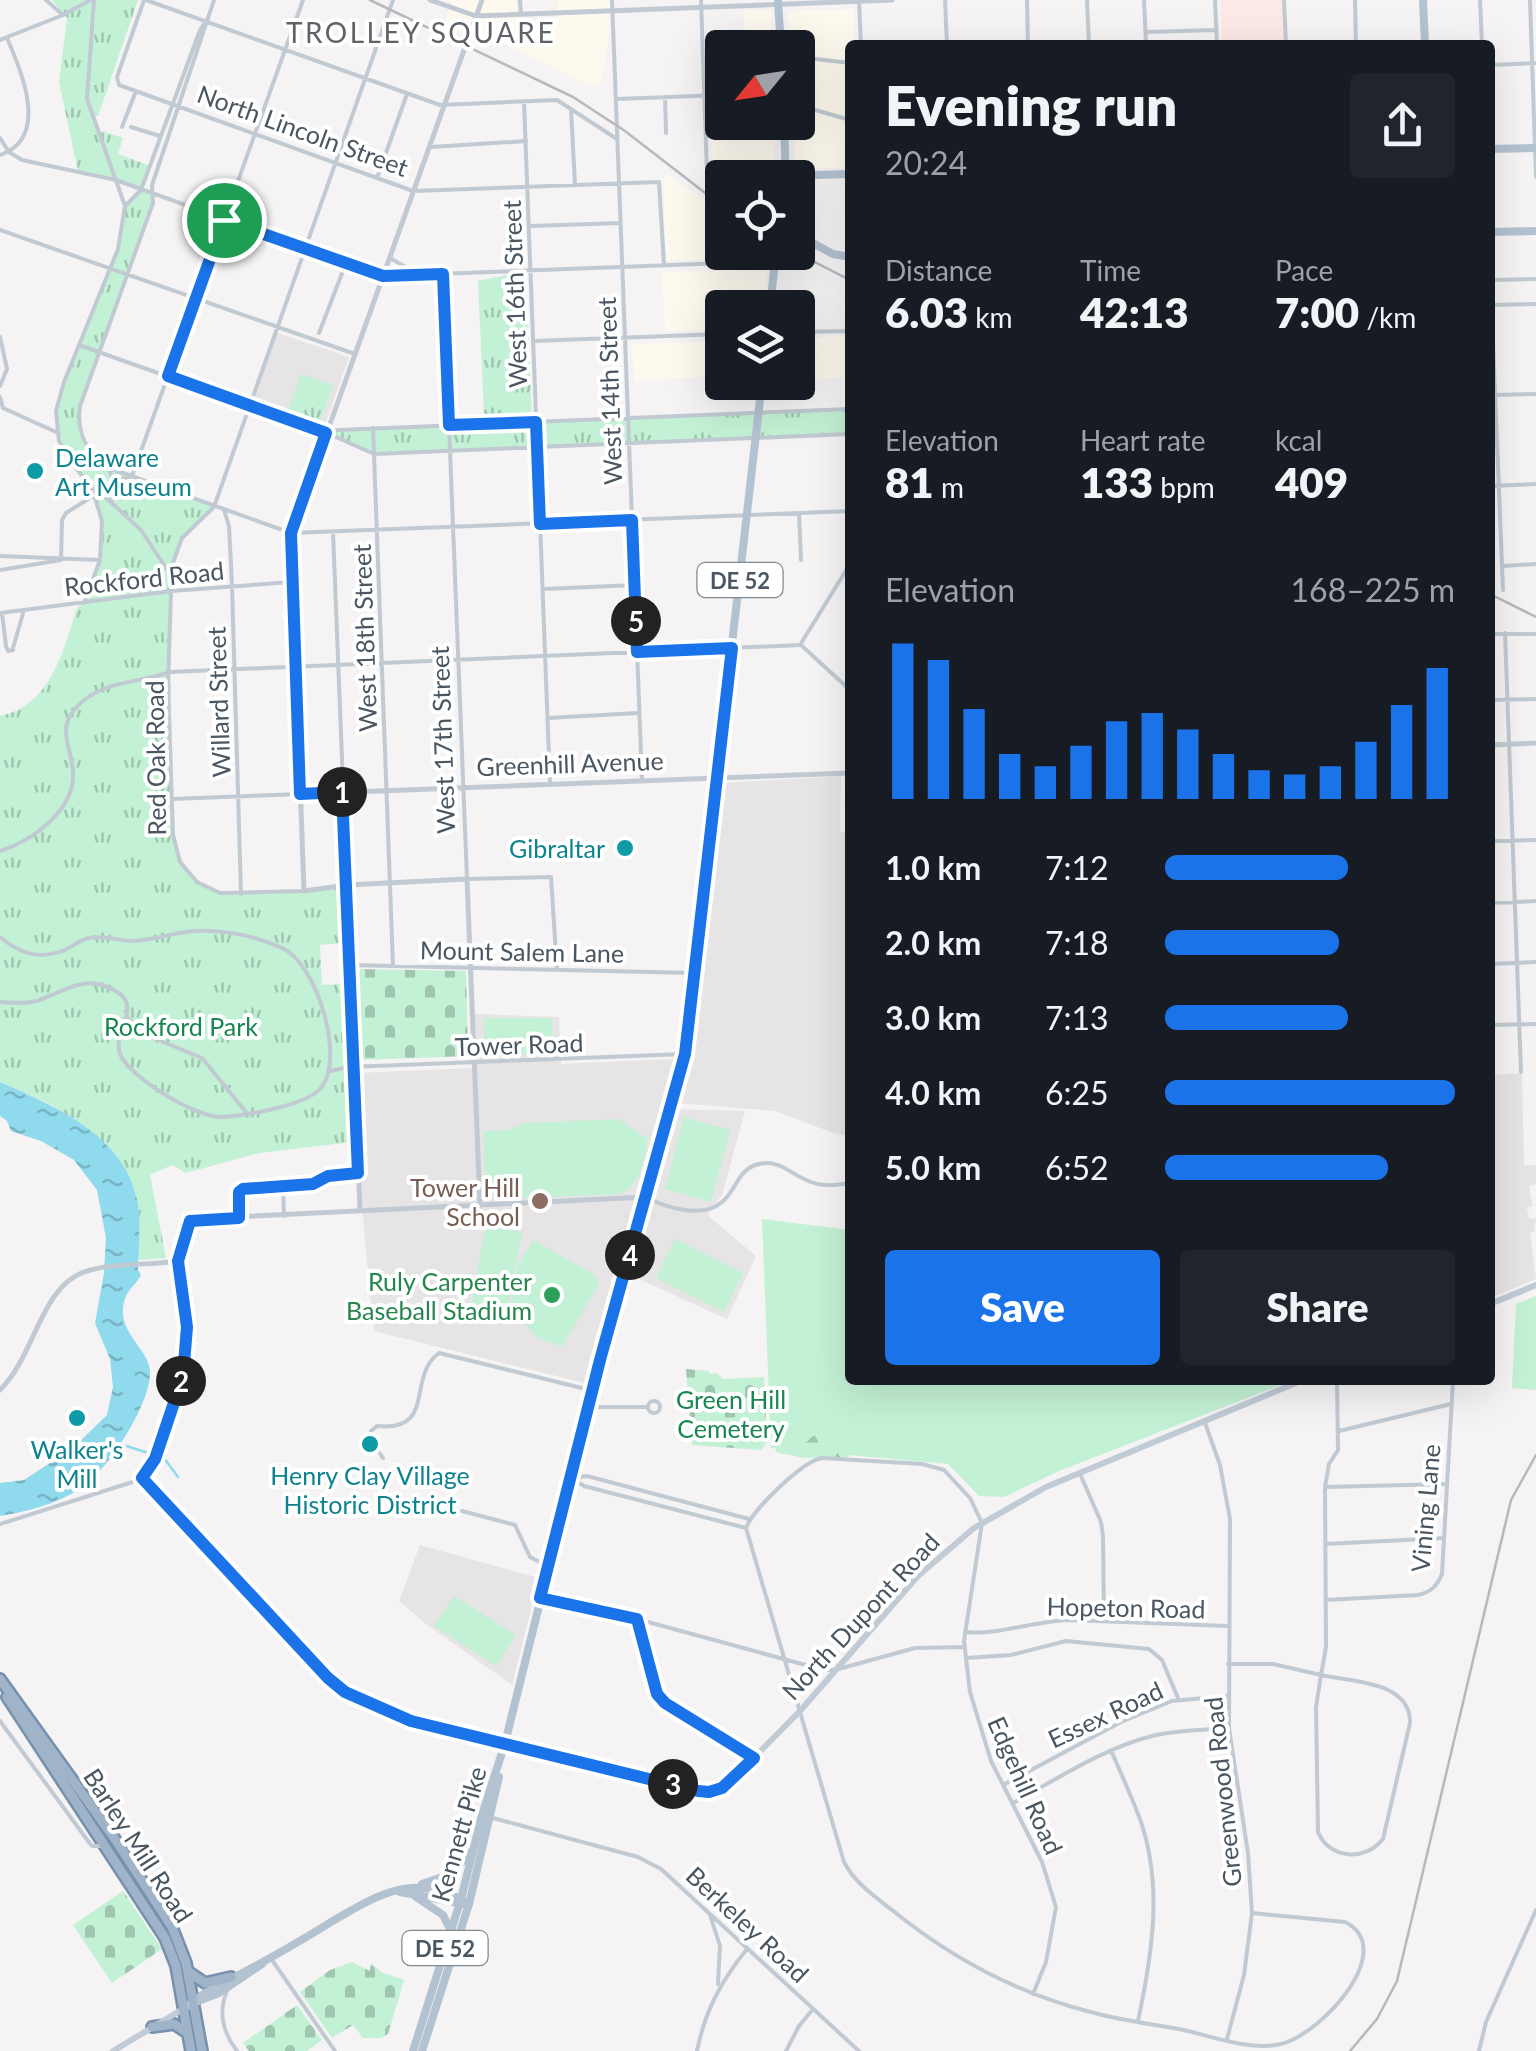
<!DOCTYPE html>
<html lang="en">
<head>
<meta charset="utf-8">
<style>
  body { margin:0; font-family:Lato,sans-serif; background:#20242c; color:#f1f3f6; height:100vh; display:flex; flex-direction:column; font-size:38px; white-space:nowrap }
  * { box-sizing:border-box; margin:0 }
  p { font-size:32px; color:#9ea1a6 }
  .icon { flex:none; width:55px; height:55px; fill:none; stroke:currentColor; stroke-width:2; stroke-linecap:round; stroke-linejoin:round }
  .map { position:relative; flex:1; overflow:hidden }
  .side { position:absolute; left:845px; top:40px; width:650px; height:1345px; display:flex; flex-direction:column; background:#171b24; border-radius:10px; box-shadow:0 10px 40px #0002 }
  .side>* { flex:none }
  .needle { width:65px; rotate:240deg }
  .controls { position:absolute; left:705px; top:30px; display:grid; gap:20px }
  .controls a { display:grid; place-items:center; width:110px; height:110px; border-radius:10px; background:#171b24; box-shadow:0 10px 40px #0002; font-size:50px }
  .pin { position:absolute; display:grid; place-items:center; width:85px; height:85px; color:#fff; margin:-42px; border:5px solid #fff; border-radius:50%; box-shadow:0 2px 10px #0007 }
  .km { position:absolute; width:50px; height:50px; margin:-25px; border-radius:50%; background:#222; color:#fff; font-size:28px; line-height:50px; text-align:center }
  .round { display:grid; place-items:center; flex:none; width:105px; height:105px; border-radius:10px; background:#20242c }
  .head { display:flex; align-items:center; justify-content:space-between; height:170px; padding:0 40px }
  h1 { font-size:55px; font-weight:800; line-height:75px }
  .metrics { display:grid; grid-template-columns:repeat(3,1fr); gap:15px; height:170px; padding:10px 40px }
  .metrics div { display:grid; align-content:center }
  .metrics b { font-size:42px; font-weight:800 }
  .metrics small { font-size:28px; font-weight:400 }
  .metrics p { font-size:28px }
  .chart { height:280px; padding:20px 40px }
  .chart p { display:flex; justify-content:space-between }
  .chart svg { width:100%; height:180px; margin-top:10px; stroke:#1a73e8; stroke-width:6 }
  .primary-button { display:flex; gap:20px; margin-top:auto; padding:20px 40px }
  .primary-button a { flex:1; height:115px; border-radius:10px; background:#1a73e8; color:#fff; font-size:40px; font-weight:800; line-height:115px; text-align:center }
  .primary-button a+a { background:#20242c; color:#f1f3f6 }
  ul { padding:0 40px; list-style:none; font-size:32px }
  li { display:grid; grid-template-columns:160px 120px 1fr; align-items:center; height:75px }
  li i { height:25px; border-radius:12px; background:#1a73e8 }
  .map>svg:first-child { display:block }
  .commercial { fill:#fdf9ef }
  .education { fill:#e6e4e5 }
  .medical { fill:#fce8e6 }
  .green { fill:#c3f1d5 }
  .forest { fill:url(#forest-firs) }
  .cemetery { fill:url(#cemetery-stones) }
  .park { fill:url(#park-tufts) }
  .water { fill:url(#water-ripples) }
  .lines { fill:none; stroke-linecap:round; stroke-linejoin:round }
  .stream { stroke:#90daee; stroke-width:2.5 }
  .trunk-casing { stroke:#7690ad; stroke-width:14 }
  .minor { stroke:#c1cad2; stroke-width:4 }
  .tertiary { stroke:#c1cad2; stroke-width:5 }
  .secondary { stroke:#c1cbd6; stroke-width:6 }
  .primary { stroke:#b3c2d1; stroke-width:8 }
  .trunk { stroke:#9fb4c9; stroke-width:9 }
  .rail { stroke:#b5b8bd; stroke-width:2.5 }
  .route-casing { stroke:#fff; stroke-width:20 }
  .route { stroke:#1a73e8; stroke-width:12 }
  .culture-dot { fill:#0f9aa8; stroke:#fff; stroke-width:4 }
  .education-dot { fill:#8d6e63; stroke:#fff; stroke-width:4 }
  .leisure-dot { fill:#2e9e5b; stroke:#fff; stroke-width:4 }
  .labels { text-anchor:middle; dominant-baseline:central; stroke-width:8; stroke-linejoin:round; paint-order:stroke }
  .shield { fill:#fff; stroke:#808990; stroke-width:2.5 }
  .shield-label { font-size:22px; font-weight:bold; fill:#4a5661 }
  .street-label { font-size:25px; fill:#4a5661; stroke:#fff }
  .culture-label { font-size:25px; fill:#0d838f; stroke:#fff }
  .park-label { font-size:25px; fill:#17864f; stroke:#fff }
  .education-label { font-size:25px; fill:#785e54; stroke:#fff; text-anchor:end }
  .leisure-label { font-size:25px; fill:#27864d; stroke:#fff; text-anchor:end }
  .neighbourhood-label { font-size:28px; letter-spacing:2.5px; fill:#5f6368; stroke:#fff }
</style>
</head>
<body>
<div class="map">
<svg width="1536" height="2051" viewBox="0 0 1536 2051">
  <defs>
    <pattern id="forest-firs" width="22" height="20" patternUnits="userSpaceOnUse" patternTransform="scale(2.5)"><rect width="22" height="20" fill="#c3f1d5"/><path d="M5 1l3.5 6h-7zM16 11l3.5 6h-7z" fill="#a0c6b0"/></pattern>
    <pattern id="cemetery-stones" width="16" height="16" patternUnits="userSpaceOnUse" patternTransform="scale(2.5)"><rect width="16" height="16" fill="#c3f1d5"/><path d="M2 7V4a2 2 0 0 1 4 0v3zM10 15v-3a2 2 0 0 1 4 0v3z" fill="#a0c6b0"/></pattern>
    <pattern id="park-tufts" width="24" height="20" patternUnits="userSpaceOnUse" patternTransform="scale(2.5)"><rect width="24" height="20" fill="#c3f1d5"/><path d="M3 7l-1-3M5 7V3M7 7l1-3M15 17l-1-3M17 17v-4M19 17l1-3" fill="none" stroke="#a0c6b0"/></pattern>
    <pattern id="water-ripples" width="26" height="14" patternUnits="userSpaceOnUse" patternTransform="scale(2.5)"><rect width="26" height="14" fill="#90daee"/><path d="M2 4q2-2 4 0t4 0M15 11q2-2 4 0t4 0" fill="none" stroke="#78b4c4"/></pattern>
  </defs>
  <rect width="100%" height="100%" fill="#f5f3f3"/>
  <path class="commercial" d="M445 0H516L518 21 557 19V0H609V37L601 84H587L495 39 491 42 443 28 452 3Z
    M854 9 855 45H850V167L813 169 815 206H798L793 123 798 122V48L790 47 788 11Z
    M744 10H771L772 43 743 47Z
    M722 69V122L774 123 775 177H746L745 170 713 172 707 70Z
    M667 175 722 211V252L768 253 764 307 722 308V330L665 331 662 272 740 270 739 257 666 261 663 179Z
    M850 335V405L843 406 842 378 798 380V339Z
    M722 341V376L634 381 632 344Z"/>
  <path class="education" d="M277 333 349 357 324 428 252 402Z
    M841 776 840 832 850 833V1136L836 1134 775 1111 678 1103 692 1038 722 783Z
    M475 1014 559 1017 561 1064 676 1059 663 1109 745 1111 722 1195 707 1215 756 1256 727 1319 619 1270 589 1384 374 1331 362 1208 357 1073 477 1068Z
    M1522 1073 1524 1165H1536V1184L1529 1186 1533 1206 1527 1208 1529 1218 1536 1219 1534 1232 1530 1233 1536 1279 1490 1298V1075Z
    M420 1545 539 1578 512 1685 426 1624 399 1601Z"/>
  <path class="medical" d="M1221 0H1282L1284 41 1222 44Z"/>
  <path class="green" d="M484 1018H552L553 1054H485Z
    M684 1117 730 1130 711 1202 665 1189Z
    M618 1119 648 1139C644 1159 641 1185 620 1194L504 1199 486 1196 483 1131 508 1130 524 1123Z
    M762 1219 850 1230V1380H1278V1386L1059 1471 1004 1497 979 1496 948 1464 771 1448Z
    M486 1225 522 1232 507 1311 471 1304Z
    M675 1239 743 1273 724 1312 656 1278Z
    M533 1240 595 1275 598 1285 562 1347 538 1338 510 1309 517 1267Z
    M1536 1296V1390L1512 1388 1516 1304Z
    M454 1596 516 1635 496 1666 434 1626Z"/>
  <path class="forest" d="M839 1429 853 1446 848 1457 803 1458 776 1452 774 1432 782 1430 801 1447 813 1436Z"/>
  <path class="cemetery" d="M355 969 466 971 468 1056 360 1060Z
    M686 1369 709 1371V1374L716 1373 723 1379 764 1377 767 1442 761 1450 692 1445Z
    M123 1891 162 1949 112 1983 73 1925Z
    M352 1962 370 1971 371 1963 381 1972 404 1980 388 2034 381 2038H363L353 2025 332 2038 300 1992 330 1970Z
    M297 2005 322 2040 307 2051H249L243 2043Z"/>
  <path class="park" d="M52 0H138L98 116H94L101 133 102 131 123 138 118 154 150 166 142 190 153 195V201L80 406C80 422 80 439 90 452 111 479 182 495 214 507L182 538 169 576 173 835C188 891 215 896 269 893 293 891 317 889 341 886L343 943 320 945 322 985 344 984 353 1142 259 1153 186 1173 172 1165 150 1175 166 1258 138 1260 99 1138 50 1104 0 1082V716C51 706 63 651 77 608 95 593 104 552 103 530 103 519 98 508 96 497L102 492C66 464 52 440 60 394L118 250 125 206 141 190 116 180 78 171 59 82 67 18Z
    M525 271 532 417 484 414 478 281Z
    M301 374 333 385 320 421 288 410Z
    M850 409V434L374 454 327 433 338 430Z"/>
  <path class="water" d="M0 1082C53 1105 125 1136 137 1200 142 1223 138 1247 138 1270L141 1275C137 1283 131 1287 127 1294 110 1329 150 1348 150 1372 151 1404 107 1472 80 1489 58 1503 27 1512 0 1516V1483L24 1480 73 1448 107 1415 113 1387 110 1359 95 1323 104 1273 106 1238 97 1190 74 1160 41 1141 11 1131 7 1121 0 1116Z"/>
  <g class="lines">
    <path class="stream" d="M117 1443 164 1458 178 1477"/>
    <g class="trunk-casing">
      <path id="trunk" d="M0 1679 117 1842 172 1927 186 1963 202 2051
        M7 1697 165 1938 176 1966 191 2051
        M189 1972 205 1983 231 1977
        M152 2027 174 2024 186 2032"/>
    </g>
    <path class="minor" d="M46 0 63 15
      M144 0 117 77 119 85 413 191 659 182 664 265
      M146 0 440 105 557 100 617 139
      M214 0 152 185 153 203 80 406C76 434 87 453 109 468L291 533 850 511
      M520 0 521 14
      M612 0 642 780
      M701 0 707 173 711 179H722
      M859 0 861 45
      M945 0 947 45
      M1027 0 1028 45
      M1087 0 1089 45
      M1144 0 1146 45
      M1215 0 1217 45
      M1284 0 1286 45
      M1355 0 1356 45
      M1480 0 1482 45
      M1530 0 1536 177
      M1146 32 1216 30
      M0 40 63 15 91 0
      M798 57 850 63
      M1490 65 1536 63
      M665 97 666 133
      M617 99 722 95
      M524 102 550 784
      M798 105 850 120
      M571 109 575 185
      M122 127 136 91
      M131 127 160 136
      M0 138 9 152 22 160 116 180 383 276 775 261
      M431 147 526 141
      M0 155C50 138 22 73 7 38
      M377 178 407 94
      M757 178 786 176
      M125 206 141 190 200 30 206 21
      M530 226 620 223
      M0 230 355 354
      M390 258 416 273
      M1490 269 1503 590
      M443 274 467 879 551 877 557 970
      M1491 280 1536 279
      M1490 305 1536 304
      M798 332 850 331
      M319 333 346 263
      M0 337 7 369 0 386
      M533 341 722 334
      M79 345 327 433 374 454 850 434
      M1490 395 1536 394
      M0 397 3 408 56 432
      M373 428 393 966
      M327 433 338 430 850 409
      M109 468 112 478V501
      M91 484 141 530 168 571 171 591 168 685 173 835 180 862 197 882 220 893 304 891
      M1490 486 1536 484
      M214 507 393 0
      M224 510 229 526 232 586 241 894
      M799 513 801 560
      M333 532 347 885
      M0 556 100 560
      M1503 566 1536 564
      M0 570 61 560 62 520 66 513 117 481 132 476 303 0
      M170 571 182 538 214 507
      M544 589 635 585
      M84 603 100 560 102 521 92 488 75 467 59 441 56 411 64 382 118 249 125 206 87 99 94 0
      M0 613 171 591 292 582
      M2 613 6 646 8 651 13 650
      M1505 633 1521 1072
      M1490 634H1536
      M800 645 850 564
      M802 646 850 690
      M13 648 24 610
      M1490 700 1536 699
      M548 718 638 713
      M172 799 300 794
      M1490 841 1536 840
      M0 851C32 841 76 810 73 771 70 741 54 726 83 701 106 681 143 682 170 672L800 645
      M1490 903 1536 901
      M0 937C19 953 38 960 62 951 71 948 79 940 89 938 103 935 120 941 134 941 152 940 169 934 186 932 217 928 254 935 282 948 318 964 346 1061 320 1089 304 1106 244 1116 220 1117 195 1117 129 1077 120 1054 111 1029 152 1001 102 985 79 978 58 994 37 1001 25 1004 13 1003 0 1002
      M1490 964 1536 962
      M350 965 694 973
      M128 1018 151 1037 202 1058 246 1112
      M1490 1025 1536 1024
      M331 1071 348 1067 685 1054
      M283 1186 284 1216
      M646 1197C666 1208 703 1219 722 1202 737 1190 737 1169 759 1164 781 1159 792 1176 811 1182 824 1187 837 1185 850 1183
      M239 1215V1192L243 1189 311 1184 328 1176 358 1173
      M648 1407a6 6 0 1 1 12 0a6 6 0 1 1-12 0Z
      M589 1407H648
      M1205 1423 1220 1465 1230 1519 1229 1728 1248 1853 1252 1913 1244 1975 1227 2039
      M1339 1431 1451 1404
      M383 1458 371 1440V1431L377 1426C437 1432 406 1377 439 1353L594 1391
      M1081 1476 1101 1522 1103 1536 1104 1621
      M574 1478 587 1476 749 1519
      M142 1479 328 1678C379 1718 444 1729 505 1743
      M142 1479 155 1459 183 1377 187 1327 177 1261
      M573 1479 584 1486 746 1528
      M1326 1487 1447 1484
      M462 1511 515 1525 530 1557 549 1567
      M0 1524 142 1479
      M746 1528 844 1862C855 1883 874 1896 892 1910 950 1957 1014 1992 1087 2011 1118 2020 1152 2024 1184 2030 1214 2037 1251 2051 1281 2044 1322 2034 1399 1949 1345 1922L1252 1913
      M746 1528C753 1509 803 1461 822 1458L922 1464 944 1470 970 1498 982 1523 964 1641 970 1692 991 1761 1042 1862 1056 1907 1046 1962 1033 1994
      M1326 1544 1444 1538
      M542 1598 637 1619 824 1670H835L915 1648 965 1647
      M1326 1600 1418 1595C1431 1592 1437 1586 1442 1574L1453 1380
      M637 1619 657 1694 665 1703 754 1758
      M965 1632C1001 1635 1033 1621 1069 1620L1228 1626
      M966 1658 1011 1655 1066 1641 1149 1649 1162 1660 1178 1698
      M1228 1664H1273L1321 1675 1326 1647 1325 1487 1329 1464 1338 1450 1337 1380
      M1321 1675C1352 1682 1411 1681 1410 1723L1383 1839C1365 1862 1329 1859 1318 1832L1316 1707Z
      M0 1721 88 1841 92 1846H101
      M1111 1750C1121 1774 1132 1797 1141 1822 1163 1887 1152 1955 1138 2021
      M1003 1785 1121 1722 1172 1701 1227 1696
      M1013 1803C1059 1778 1105 1747 1156 1735 1179 1730 1204 1730 1227 1728
      M493 1818 638 1857 661 1869 859 2051
      M710 1915 720 1946 718 1984
      M272 1960 335 2051
      M227 1991C218 2012 223 2033 237 2051
      M697 2051C705 2011 721 1981 747 1949
      M786 2051 799 2026 813 2009
      M1479 2051 1486 2022 1536 1910"/>
    <path class="tertiary" d="M430 0 476 16 892 0
      M1490 745 1536 743
      M300 794 850 773
      M347 885 360 1211
      M480 1205 467 879 347 885 304 891 291 533 482 0
      M0 1390C35 1356 40 1288 84 1272 112 1262 148 1266 177 1261L186 1230 194 1219 645 1197"/>
    <path class="secondary" d="M1490 1304 1536 1285
      M505 1743 702 1792 719 1790 732 1780 800 1711 918 1576 974 1528 1046 1487 1303 1380
      M113 2051 183 2009"/>
    <path class="primary" d="M778 0 781 48
      M1423 0 1425 45
      M784 122 786 178
      M1490 149 1536 148
      M786 176 850 174
      M1490 232 1536 231
      M798 235 833 254 850 257
      M770 308 776 252
      M422 1884 451 1874 471 1852
      M400 1892 464 1904
      M416 1897 443 1915 451 1931
      M193 2003 219 1993 262 1964
      M183 2009 205 1993 263 1962C286 1949 309 1936 331 1922 379 1894 415 1871 469 1904
      M413 2051 461 1899 482 1815 505 1743 600 1360 685 1054 762 382
      M422 2051 469 1904 499 1777"/>
    <use href="#trunk" class="trunk"/>
    <path class="rail" d="M370 0 573 97 625 131 722 206
      M795 252 850 280
      M1490 594 1536 617
      M1350 2051 1377 2019 1397 1981 1511 1500 1536 1455"/>
  </g>
  <g class="lines">
    <g class="route-casing">
      <path id="route" d="M224 220 383 276 443 274 449 425 536 422 540 524 632 520 637 652 732 648 685 1054 600 1360 540 1598 637 1619 657 1694 665 1703 754 1758 722 1788 709 1792 698 1791 411 1721 345 1692 328 1678 142 1478 155 1459 183 1376 187 1327 178 1261 190 1221 239 1218V1192L243 1189 313 1184 328 1176 358 1173 342 792 300 794 291 533 326 433 168 376Z"/>
    </g>
    <use href="#route" class="route"/>
  </g>
  <g class="culture-dot">
    <circle cx="35" cy="471" r="10"/>
    <circle cx="625" cy="848" r="10"/>
    <circle cx="77" cy="1418" r="10"/>
    <circle cx="370" cy="1444" r="10"/>
  </g>
  <circle class="education-dot" cx="540" cy="1201" r="10"/>
  <circle class="leisure-dot" cx="552" cy="1295" r="10"/>
  <g class="labels">
    <g class="shield">
      <rect x="697.5" y="563" width="85" height="34" rx="8"/>
      <rect x="402.5" y="1931" width="85" height="34" rx="8"/>
    </g>
    <g class="shield-label">
      <text x="740" y="580">DE 52</text>
      <text x="445" y="1948">DE 52</text>
    </g>
    <g class="street-label">
      <text transform="translate(303 130) rotate(20)">North Lincoln Street</text>
      <text transform="translate(514 294) rotate(-92)">West 16th Street</text>
      <text transform="translate(609 391) rotate(-92)">West 14th Street</text>
      <text transform="translate(144 578) rotate(-6)">Rockford Road</text>
      <text transform="translate(364 638) rotate(-92)">West 18th Street</text>
      <text transform="translate(218 702) rotate(-92)">Willard Street</text>
      <text transform="translate(442 740) rotate(-92)">West 17th Street</text>
      <text transform="translate(155 758) rotate(-91)">Red Oak Road</text>
      <text transform="translate(570 763) rotate(-2)">Greenhill Avenue</text>
      <text transform="translate(522 951) rotate(1)">Mount Salem Lane</text>
      <text transform="translate(519 1044) rotate(-2)">Tower Road</text>
      <text transform="translate(1425 1508) rotate(-85)">Vining Lane</text>
      <text transform="translate(1126 1607) rotate(1)">Hopeton Road</text>
      <text transform="translate(860 1616) rotate(-47)">North Dupont Road</text>
      <text transform="translate(1105 1714) rotate(-25)">Essex Road</text>
      <text transform="translate(1026 1785) rotate(66)">Edgehill Road</text>
      <text transform="translate(1222 1792) rotate(-96)">Greenwood Road</text>
      <text transform="translate(458 1834) rotate(-74)">Kennett Pike</text>
      <text transform="translate(139 1845) rotate(57)">Barley Mill Road</text>
      <text transform="translate(748 1924) rotate(43)">Berkeley Road</text>
    </g>
    <g class="culture-label">
      <text x="55" y="457" text-anchor="start">Delaware<tspan x="55" dy="29">Art Museum</tspan></text>
      <text x="605" y="848" text-anchor="end">Gibraltar</text>
      <text x="77" y="1449">Walker's<tspan x="77" dy="29">Mill</tspan></text>
      <text x="370" y="1475">Henry Clay Village<tspan x="370" dy="29">Historic District</tspan></text>
    </g>
    <g class="park-label">
      <text x="181" y="1026">Rockford Park</text>
      <text x="731" y="1399">Green Hill<tspan x="731" dy="29">Cemetery</tspan></text>
    </g>
    <g class="education-label">
      <text x="520" y="1187">Tower Hill<tspan x="520" dy="29">School</tspan></text>
    </g>
    <g class="leisure-label">
      <text x="532" y="1281">Ruly Carpenter<tspan x="532" dy="29">Baseball Stadium</tspan></text>
    </g>
    <g class="neighbourhood-label">
      <text x="421" y="32">TROLLEY SQUARE</text>
    </g>
  </g>
</svg>
<div class="controls">
<a><svg class="needle" viewBox="-14 -14 28 28"><path d="M0-13l5 13h-10z" fill="#e53935"/><path d="M0 13l5-13h-10z" fill="#9ea1a6"/></svg></a>
<a><svg class="icon" aria-label="locate" viewBox="0 0 24 24"><circle cx="12" cy="12" r="6"/><path d="M12 2v4M12 18v4M2 12h4M18 12h4"/></svg></a>
<a><svg class="icon" aria-label="layers" viewBox="0 0 24 24"><path d="M12 4l9 5-9 5-9-5zM3 14l9 5 9-5"/></svg></a>
</div>
<div class="pin" style="left:224px;top:220px;background:#1e9e55"><svg class="icon" aria-label="arrive" viewBox="0 0 24 24"><path d="M6 21V4h12l-3 4 3 4H6"/></svg></div>
<b class="km" style="left:342px;top:792px">1</b>
<b class="km" style="left:181px;top:1381px">2</b>
<b class="km" style="left:673px;top:1784px">3</b>
<b class="km" style="left:630px;top:1255px">4</b>
<b class="km" style="left:636px;top:621px">5</b>
<section class="side">
<div class="head"><div><h1>Evening run</h1><p>20:24</p></div><a class="round"><svg class="icon" aria-label="share" viewBox="0 0 24 24"><path d="M12 15V3M7 8l5-5 5 5M5 13v7h14v-7"/></svg></a></div>
<div class="metrics">
<div><p>Distance</p><b>6.03<small> km</small></b></div>
<div><p>Time</p><b>42:13</b></div>
<div><p>Pace</p><b>7:00<small> /km</small></b></div>
</div>
<div class="metrics">
<div><p>Elevation</p><b>81<small> m</small></b></div>
<div><p>Heart rate</p><b>133<small> bpm</small></b></div>
<div><p>kcal</p><b>409</b></div>
</div>
<div class="chart"><p><span>Elevation</span>168–225 m</p>
<svg viewBox="0 0 160 44" preserveAspectRatio="none"><path d="M5 44V6M15 44V10M25 44V22M35 44V33M45 44V36M55 44V31M65 44V25M75 44V23M85 44V27M95 44V33M105 44V37M115 44V38M125 44V36M135 44V30M145 44V21M155 44V12"/></svg>
</div>
<ul>
<li><b>1.0 km</b>7:12<i style="width:63%"></i></li>
<li><b>2.0 km</b>7:18<i style="width:60%"></i></li>
<li><b>3.0 km</b>7:13<i style="width:63%"></i></li>
<li><b>4.0 km</b>6:25<i style="width:100%"></i></li>
<li><b>5.0 km</b>6:52<i style="width:77%"></i></li>
</ul>
<div class="primary-button"><a>Save</a><a>Share</a></div>
</section>
</div>
</body>
</html>
